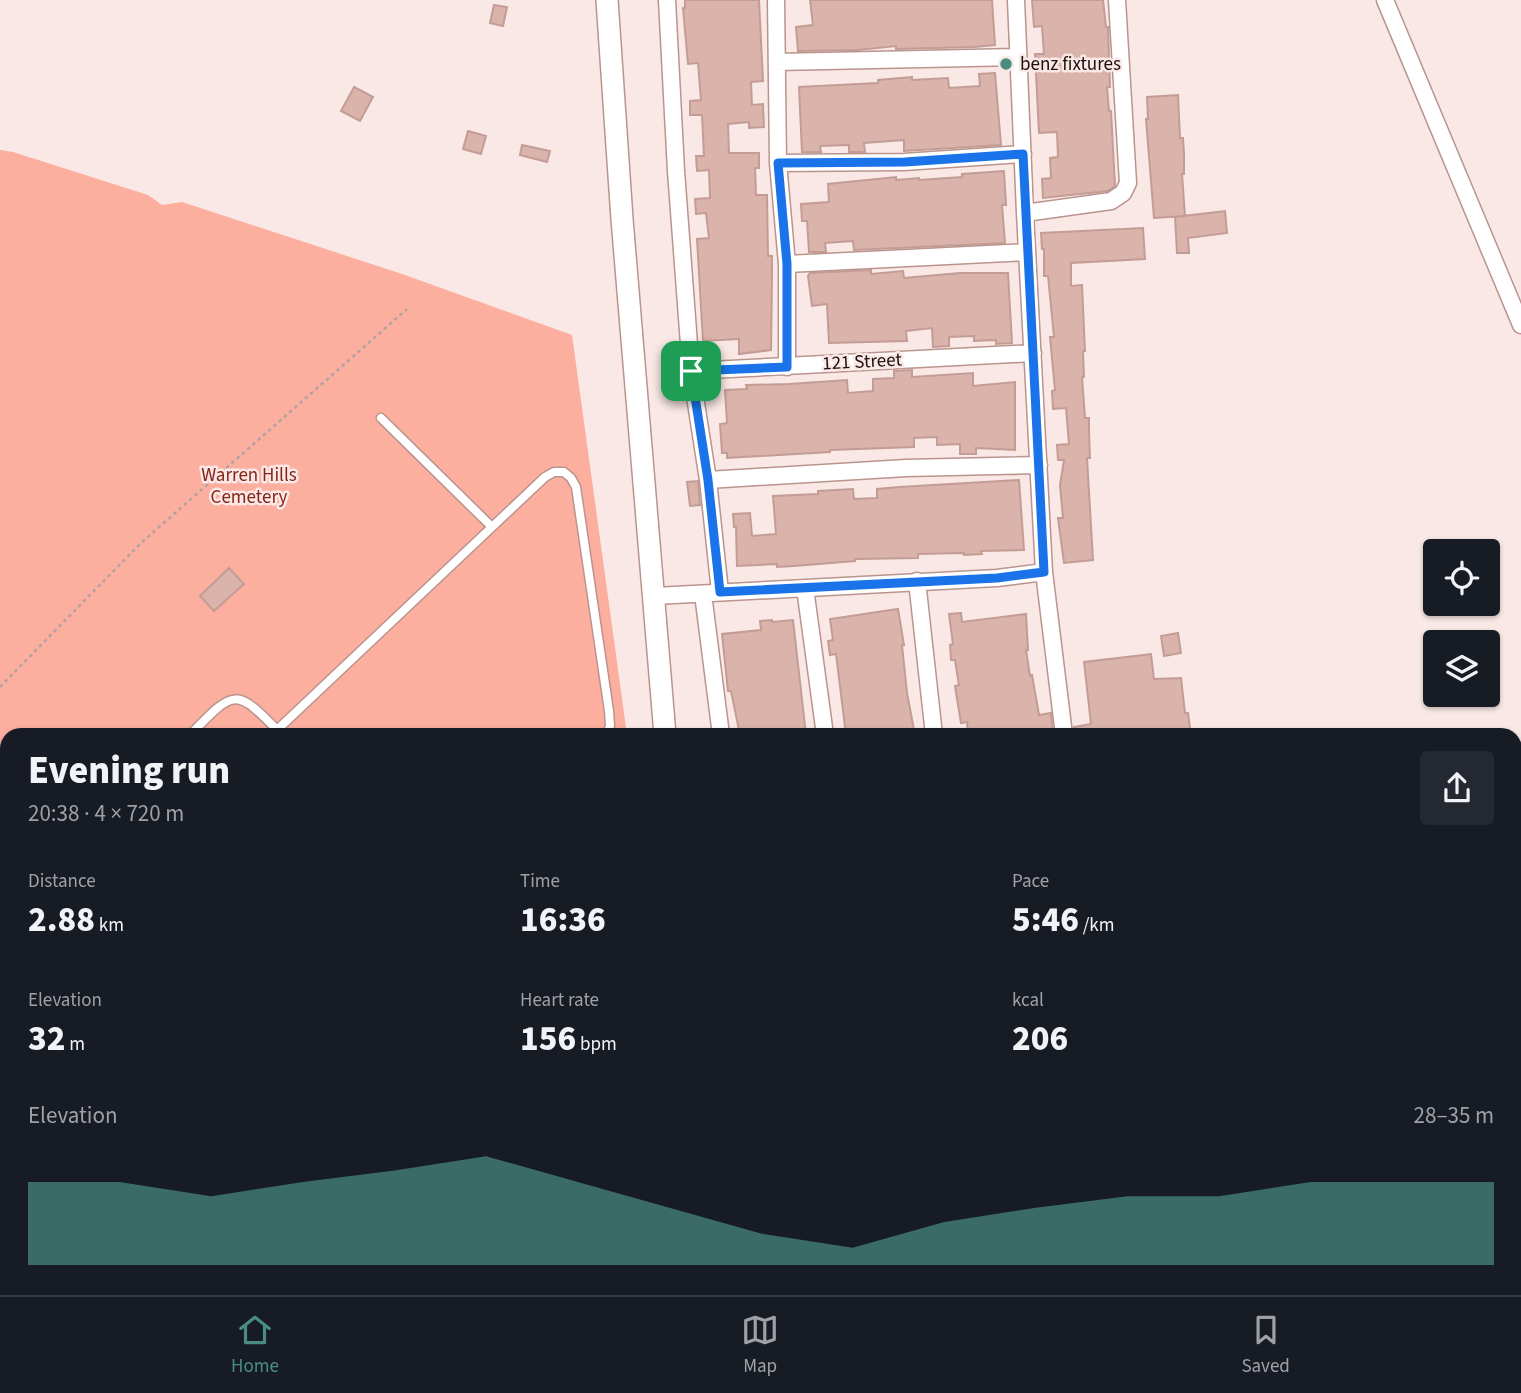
<!DOCTYPE html>
<html lang="en">
<head>
<meta charset="utf-8">
<style>
  body { margin:0; font-family:"Source Sans 3",sans-serif; background:#242831; color:#f1f3f6; height:100vh; display:flex; flex-direction:column; font-size:26px; white-space:nowrap }
  * { box-sizing:border-box; margin:0 }
  p { font-size:23px; color:#9ea1a6 }
  .icon { flex:none; width:38px; height:38px; fill:none; stroke:currentColor; stroke-width:2; stroke-linecap:round; stroke-linejoin:round }
  .map { position:relative; flex:1; overflow:hidden }
  .drawer { position:absolute; left:0px; top:728px; width:1522px; height:567px; display:flex; flex-direction:column; background:#171b24; border-radius:21px 21px 0 0; box-shadow:0 2px 5px #0004 }
  .drawer>* { flex:none }
  .controls { position:absolute; left:1423px; top:539px; display:grid; gap:14px }
  .controls a { display:grid; place-items:center; width:77px; height:77px; border-radius:7px; background:#171b24; box-shadow:0 2px 5px #0004; font-size:35px }
  .pin { position:absolute; display:grid; place-items:center; width:60px; height:60px; color:#fff; margin:-30px; border-radius:14px; box-shadow:0 4px 10px #0006 }
  .round { display:grid; place-items:center; flex:none; width:74px; height:74px; border-radius:7px; background:#242831 }
  .headline { display:flex; align-items:center; justify-content:space-between; height:119px; padding:0 28px }
  h1 { font-size:38px; font-weight:800; line-height:52px }
  .stats { display:grid; grid-template-columns:repeat(3,1fr); gap:10px; height:119px; padding:7px 28px }
  .stats div { display:grid; align-content:center }
  .stats b { font-size:35px; font-weight:800 }
  .stats small { font-size:19px; font-weight:400 }
  .stats p { font-size:19px }
  .chart { height:196px; padding:14px 28px }
  .chart p { display:flex; justify-content:space-between }
  .chart svg { width:100%; height:126px; margin-top:7px; fill:#498d81; opacity:.7 }
  .menu { display:flex; justify-content:space-around; align-items:center; height:98px; border-top:2px solid #363941; background:#171b24; font-size:19px; color:#9ea1a6 }
  .menu a { display:grid; justify-items:center; gap:4px }
  .menu .selected { color:#498d81 }
  .map>svg:first-child { display:block }
  .green { fill:#fcae9f }
  .building { fill:#dab3ab; stroke:#c39d95; stroke-width:2 }
  .lines { fill:none; stroke-linecap:round; stroke-linejoin:round }
  .lane-casing { stroke:#ba948d; stroke-width:11 }
  .street-casing { stroke:#ba948d; stroke-width:19 }
  .secondary-casing { stroke:#ba948d; stroke-width:24 }
  .path { stroke:#b2a2a0; stroke-width:2.5; stroke-dasharray:3.5 3.5; stroke-linecap:butt }
  .lane { stroke:#fff; stroke-width:8 }
  .street { stroke:#fff; stroke-width:16 }
  .secondary { stroke:#fff; stroke-width:21 }
  .route-casing { stroke:#fff; stroke-width:14 }
  .route { stroke:#1a73e8; stroke-width:9 }
  .poi-dot { fill:#498d81; stroke:#f9e8e5; stroke-width:2.5 }
  .labels { text-anchor:middle; dominant-baseline:central; stroke-width:5; stroke-linejoin:round; paint-order:stroke }
  .poi-label { font-size:19px; fill:#1d0f0d; stroke:#f9e8e5; text-anchor:start }
  .street-label { font-size:19px; fill:#1d0f0d; stroke:#f9e8e5 }
  .park-label { font-size:19px; fill:#872517; stroke:#f9e8e5 }
</style>
</head>
<body>
<div class="map">
<svg width="1521" height="1295" viewBox="0 0 1521 1295">
  <rect width="100%" height="100%" fill="#f9e8e5"/>
  <path class="green" d="M0 150 13 152 148 195 162 205 182 202 405 275 572 335 627 735H7V1288H702L703 1295H0Z"/>
  <path class="building" d="M685 0H759L763 81 751 82 752 105 763 104 764 127 749 128V122L728 124 729 153H759V168H755L756 195H767L768 256H772V274L771 350 739 354V339L703 341 697 239 709 238 706 213 696 214 695 199 710 198 709 170 697 171 696 156H704L702 115H690V101L701 100 698 63 688 64 683 8H685Z
    M810 0H992L995 45 974 47 896 49V46L858 50 798 51 796 27 813 25Z
    M1032 0H1103L1106 27H1108L1110 87H1107L1109 111H1111L1115 186 1108 191 1043 198 1042 179 1051 178 1050 158 1058 157 1057 132 1039 133 1035 54H1044L1042 26 1034 27Z
    M494 5 507 7 503 26 490 23Z
    M995 73 1001 145 904 151V140L864 143 865 152H849V145L820 146 821 152H802L799 87 878 83V80L912 77V80L948 78 949 88 980 86 979 74Z
    M354 87 373 97 360 121 341 111Z
    M1178 95 1180 138H1183L1184 154V174H1182L1185 216 1154 218 1146 119H1148L1147 97Z
    M468 131 486 136 481 154 463 149Z
    M522 145 550 151 547 162 520 155Z
    M1004 171 1006 205H1002L1005 243 854 250 853 241 825 243 826 252H809L807 221H802L801 204 829 202 828 184 896 177V180L919 178V180L962 177V174Z
    M1225 211 1227 233 1188 238 1189 253H1177L1175 217Z
    M1143 228 1145 259 1071 263V286L1082 285 1085 351H1083L1084 377H1082L1085 418H1089V432L1090 458H1087L1093 560 1064 563 1058 518H1063L1060 485 1064 460H1058L1057 445 1069 444 1066 408 1053 409 1052 391 1055 390 1050 337H1054L1048 276H1044V249H1042L1041 233Z
    M871 270V274L903 271 904 278 960 273H1008L1012 343 996 344V340L974 341V336L949 337V346L933 347 932 328 906 331 907 341 829 343 827 304 812 306 808 276 810 273Z
    M912 370V377L973 373V386L1015 382V450L976 448V454H960V444L937 445V437L914 438V447L830 450V452L727 458V453H722L720 424 727 423 725 390 747 389 746 385 789 384 847 380 848 393 873 391V379L894 378V371Z
    M1019 480 1024 550 981 551 982 554 964 555V553L918 554V558L855 559V561L794 566 777 567V564L737 566 736 527H734L733 514 750 513 752 536 776 534 773 496 818 494V491L853 489 854 499 877 498V489L899 487Z
    M698 481 700 505 690 506 687 482Z
    M229 568 244 584 214 611 200 596Z
    M898 609 904 645H902L907 693 915 735H846L836 654 830 655 828 641 833 640 830 619Z
    M961 613 962 622 1026 614 1028 650H1026L1030 676 1032 675 1039 715 1051 713 1053 733 968 735 967 722 961 723 955 686 959 685 955 660H951L950 645 953 644 949 614Z
    M772 620V622L793 620 806 735H740L731 691H728L722 634 761 630 760 621Z
    M1178 633 1181 653 1164 656 1161 636Z
    M1151 654 1154 679 1181 678 1185 713H1188L1191 735H1074V727L1091 724 1084 662Z"/>
  <g class="lines">
    <g class="lane-casing">
      <path id="lane" d="M381 418 491 526
        M277 730 545 477 554 472H564L571 478 576 487 609 711 610 726 606 735
        M190 735C236 687 236 688 282 735
        M0 877 7 883
        M0 918 7 911
        M0 959 7 966
        M0 1239 7 1246
        M47 1288 53 1295
        M316 1288 323 1295
        M17 1295 24 1288
        M435 1295 442 1288
        M960 1295 1030 1288"/>
    </g>
    <g class="street-casing">
      <path id="street" d="M667 0 676 171 691 371 708 480 720 592
        M776 0 778 163 787 264V367
        M1016 0 1025 213
        M1385 0 1521 325
        M777 62 1018 57
        M778 163 904 162 1023 154
        M787 264 1027 252
        M691 371 1033 353
        M708 480 906 468 1039 465
        M917 581 934 735
        M805 588 825 735
        M703 594 721 735
        M655 596 997 578 1044 572
        M1064 735 1044 572 1025 213 1111 201 1123 193 1128 183 1117 0
        M1043 1288 1044 1295
        M1266 1288 1267 1295"/>
    </g>
    <g class="secondary-casing">
      <path id="secondary" d="M607 0 622 219 665 735
        M720 1288 721 1295"/>
    </g>
    <path class="path" d="M0 687 141 543 407 309
      M1516 1110 1521 1109
      M588 1288 594 1295"/>
    <use href="#lane" class="lane"/>
    <use href="#street" class="street"/>
    <use href="#secondary" class="secondary"/>
  </g>
  <g class="lines">
    <g class="route-casing">
      <path id="route" d="M1023 154 1044 572 997 578 720 592 708 480 691 371 787 367V264L778 163 905 162Z"/>
    </g>
    <use href="#route" class="route"/>
  </g>
  <circle class="poi-dot" cx="1006" cy="64" r="7"/>
  <g class="labels">
    <g class="poi-label">
      <text x="1020" y="64">benz fixtures</text>
    </g>
    <g class="street-label">
      <text transform="translate(862 362) rotate(-3)">121 Street</text>
    </g>
    <g class="park-label">
      <text x="249" y="475">Warren Hills<tspan x="249" dy="22">Cemetery</tspan></text>
    </g>
  </g>
</svg>
<div class="controls">
<a><svg class="icon" aria-label="locate" viewBox="0 0 24 24"><circle cx="12" cy="12" r="6"/><path d="M12 2v4M12 18v4M2 12h4M18 12h4"/></svg></a>
<a><svg class="icon" aria-label="layers" viewBox="0 0 24 24"><path d="M12 4l9 5-9 5-9-5zM3 14l9 5 9-5"/></svg></a>
</div>
<div class="pin" style="left:691px;top:371px;background:#1e9e55"><svg class="icon" aria-label="arrive" viewBox="0 0 24 24"><path d="M6 21V4h12l-3 4 3 4H6"/></svg></div>
<section class="drawer">
<div class="headline"><div><h1>Evening run</h1><p>20:38 · 4 × 720 m</p></div><a class="round"><svg class="icon" aria-label="share" viewBox="0 0 24 24"><path d="M12 15V3M7 8l5-5 5 5M5 13v7h14v-7"/></svg></a></div>
<div class="stats">
<div><p>Distance</p><b>2.88<small> km</small></b></div>
<div><p>Time</p><b>16:36</b></div>
<div><p>Pace</p><b>5:46<small> /km</small></b></div>
</div>
<div class="stats">
<div><p>Elevation</p><b>32<small> m</small></b></div>
<div><p>Heart rate</p><b>156<small> bpm</small></b></div>
<div><p>kcal</p><b>206</b></div>
</div>
<div class="chart"><p><span>Elevation</span>28–35 m</p>
<svg viewBox="0 0 160 44" preserveAspectRatio="none"><path d="M0 44V15L10 15L20 20L30 15L40 11L50 6L60 15L70 24L80 33L90 38L100 29L110 24L120 20L130 20L140 15L150 15L160 15V44z"/></svg>
</div>
</section>
</div>
<nav class="menu">
<a class="selected"><svg class="icon" aria-label="home" viewBox="0 0 24 24"><path d="M3 11l9-7 9 7M6 9v11h12V9"/></svg>Home</a>
<a><svg class="icon" aria-label="map" viewBox="0 0 24 24"><path d="M3 6l6-2 6 2 6-2v14l-6 2-6-2-6 2zM9 4v14M15 6v14"/></svg>Map</a>
<a><svg class="icon" aria-label="saved" viewBox="0 0 24 24"><path d="M7 4h10v16l-5-4-5 4z"/></svg>Saved</a>
</nav>
</body>
</html>
